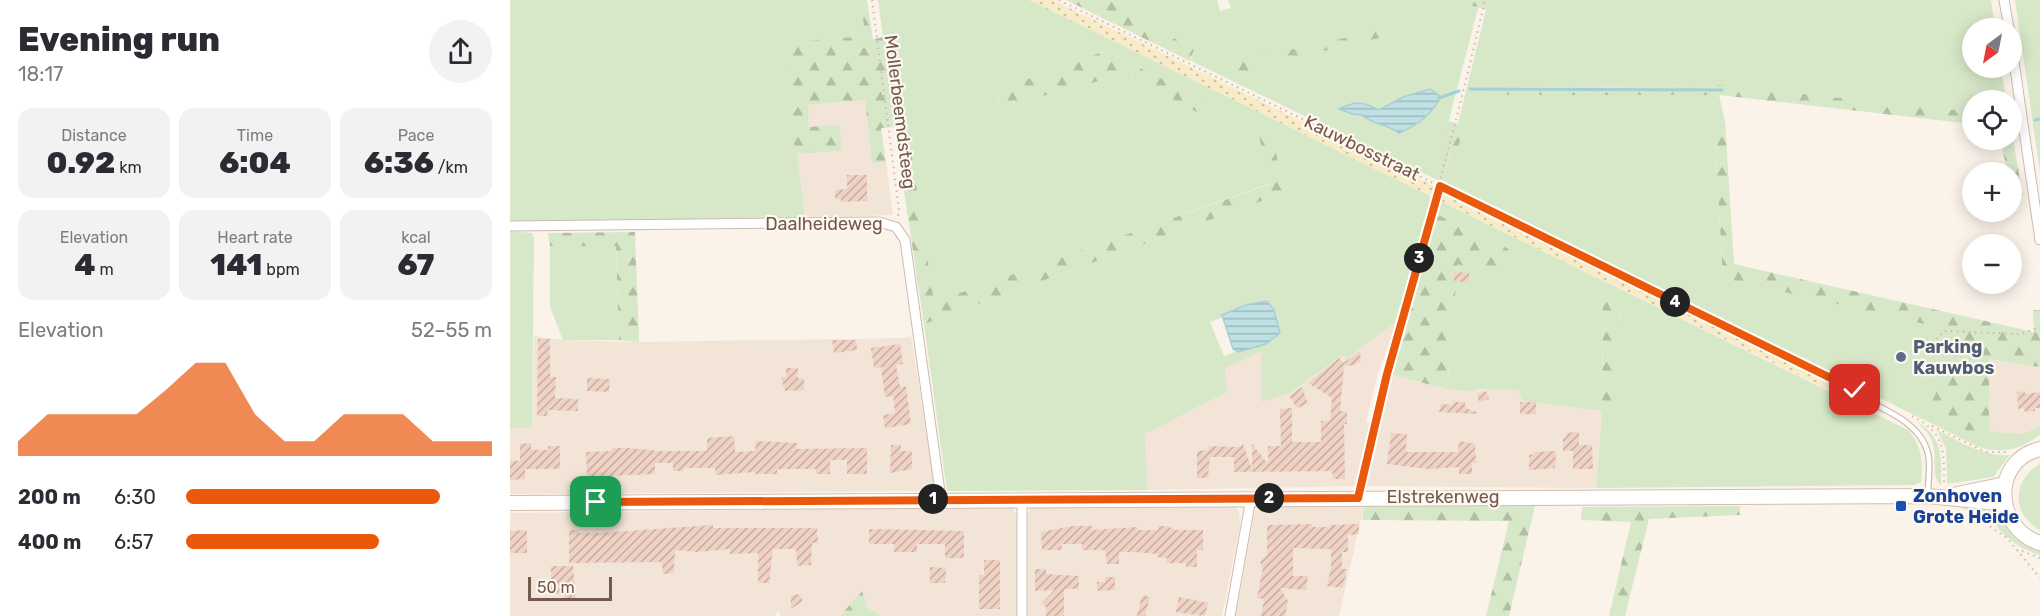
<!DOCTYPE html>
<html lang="en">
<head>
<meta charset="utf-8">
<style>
  body { margin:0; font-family:Rubik,sans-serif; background:#f2f2f3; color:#2b2b33; height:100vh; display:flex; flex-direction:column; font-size:22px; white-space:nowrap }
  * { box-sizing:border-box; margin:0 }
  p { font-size:20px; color:#7c7c81 }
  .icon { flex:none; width:33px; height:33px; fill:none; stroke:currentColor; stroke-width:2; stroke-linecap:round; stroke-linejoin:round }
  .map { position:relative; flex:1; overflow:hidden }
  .drawer { display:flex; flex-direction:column; background:#fff; width:510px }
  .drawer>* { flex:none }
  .needle { width:39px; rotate:212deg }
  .tools { position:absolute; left:1452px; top:18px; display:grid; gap:12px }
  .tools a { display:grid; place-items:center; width:60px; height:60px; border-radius:50%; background:#fff; box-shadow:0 3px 15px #0003; font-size:30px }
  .scale { position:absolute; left:18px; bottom:15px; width:84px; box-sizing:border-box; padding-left:6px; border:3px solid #745a4e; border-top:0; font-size:16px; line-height:21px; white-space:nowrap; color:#745a4e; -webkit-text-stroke:4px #fef8f0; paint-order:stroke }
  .pin { position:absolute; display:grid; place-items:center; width:51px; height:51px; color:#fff; margin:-26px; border-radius:12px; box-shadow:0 3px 9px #0006 }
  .km { position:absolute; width:30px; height:30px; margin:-15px; border-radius:50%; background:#222; color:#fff; font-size:16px; line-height:30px; text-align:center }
  .round { display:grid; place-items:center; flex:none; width:63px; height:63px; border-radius:32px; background:#f2f2f3 }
  .summary { display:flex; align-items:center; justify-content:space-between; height:102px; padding:0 18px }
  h1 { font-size:33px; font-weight:800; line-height:45px }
  .metrics { display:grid; grid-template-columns:repeat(3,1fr); gap:9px; height:102px; padding:6px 18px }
  .metrics div { display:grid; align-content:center; border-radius:15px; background:#f2f2f3; text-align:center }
  .metrics b { font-size:30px; font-weight:800 }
  .metrics small { font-size:16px; font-weight:400 }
  .metrics p { font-size:16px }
  .chart { height:168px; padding:12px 18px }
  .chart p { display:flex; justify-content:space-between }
  .chart svg { width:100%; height:108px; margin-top:6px; fill:#ea580c; opacity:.7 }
  ul { padding:0 18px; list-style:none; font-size:20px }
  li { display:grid; grid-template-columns:96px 72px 1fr; align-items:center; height:45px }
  li i { height:15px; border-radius:8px; background:#ea580c }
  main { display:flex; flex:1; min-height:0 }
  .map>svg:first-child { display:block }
  .residential { fill:#f2e5d8 }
  .green { fill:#d7e8c8; fill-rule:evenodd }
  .forest { fill:url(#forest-firs) }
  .sand { fill:url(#sand-dots) }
  .water { fill:url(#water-rules); stroke:#a6d0d5; stroke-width:1.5 }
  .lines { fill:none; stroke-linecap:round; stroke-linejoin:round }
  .stream { stroke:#a6d0d5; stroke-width:3 }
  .building { fill:url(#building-hatch) }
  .lane-casing { stroke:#cdbbb0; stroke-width:7 }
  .street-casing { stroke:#cdbbb0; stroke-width:11 }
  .secondary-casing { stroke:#d1bdb0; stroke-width:16 }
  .path { stroke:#d4b6a6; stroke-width:2; stroke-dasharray:1.5 4.5; stroke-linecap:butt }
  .lane { stroke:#fff; stroke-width:4.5 }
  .street { stroke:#fff; stroke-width:9 }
  .secondary { stroke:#fff; stroke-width:14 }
  .route-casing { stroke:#fff; stroke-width:12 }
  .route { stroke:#ea580c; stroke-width:8 }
  .service-dot { fill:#5c6f8a; stroke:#fef8f0; stroke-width:2 }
  .transit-dot { fill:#1a4fb4; stroke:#fef8f0; stroke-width:2 }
  .labels { text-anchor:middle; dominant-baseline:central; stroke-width:4.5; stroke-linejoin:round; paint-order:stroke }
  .street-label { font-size:18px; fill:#745a4e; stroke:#fef8f0 }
  .service-label { font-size:18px; font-weight:bold; fill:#4e5e75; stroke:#fef8f0; text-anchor:start }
  .transit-label { font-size:18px; font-weight:bold; fill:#164399; stroke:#fef8f0; text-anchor:start }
</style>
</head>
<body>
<main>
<section class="drawer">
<div class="summary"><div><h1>Evening run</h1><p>18:17</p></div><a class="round"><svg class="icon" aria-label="share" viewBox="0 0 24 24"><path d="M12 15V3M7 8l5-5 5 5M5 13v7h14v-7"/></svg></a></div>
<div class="metrics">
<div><p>Distance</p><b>0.92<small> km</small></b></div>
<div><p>Time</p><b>6:04</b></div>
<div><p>Pace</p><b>6:36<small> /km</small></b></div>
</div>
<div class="metrics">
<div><p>Elevation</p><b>4<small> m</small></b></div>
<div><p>Heart rate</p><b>141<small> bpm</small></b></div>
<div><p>kcal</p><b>67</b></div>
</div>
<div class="chart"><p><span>Elevation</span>52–55 m</p>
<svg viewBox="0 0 160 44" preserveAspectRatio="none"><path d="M0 44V38L10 27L20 27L30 27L40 27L50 17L60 6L70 6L80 27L90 38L100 38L110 27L120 27L130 27L140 38L150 38L160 38V44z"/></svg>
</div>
<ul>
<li><b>200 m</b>6:30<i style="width:83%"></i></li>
<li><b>400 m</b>6:57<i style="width:63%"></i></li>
</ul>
</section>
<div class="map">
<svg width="1530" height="616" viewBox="0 0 1530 616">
  <defs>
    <pattern id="forest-firs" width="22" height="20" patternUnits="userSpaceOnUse" patternTransform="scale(1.5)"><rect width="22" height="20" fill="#d7e8c8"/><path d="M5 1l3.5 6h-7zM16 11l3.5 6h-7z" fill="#b3bfa5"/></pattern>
    <pattern id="sand-dots" width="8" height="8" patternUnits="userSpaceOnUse" patternTransform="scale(1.5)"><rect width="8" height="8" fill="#f8ebc7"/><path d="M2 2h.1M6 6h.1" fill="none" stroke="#cdc1a4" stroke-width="1.8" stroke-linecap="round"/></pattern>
    <pattern id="water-rules" width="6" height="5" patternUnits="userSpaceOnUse" patternTransform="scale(1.5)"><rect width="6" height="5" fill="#bfe0e4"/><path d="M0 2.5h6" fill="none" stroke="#a0b9bb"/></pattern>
    <pattern id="building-hatch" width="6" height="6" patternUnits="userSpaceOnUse" patternTransform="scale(1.5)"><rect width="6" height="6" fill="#efd2c3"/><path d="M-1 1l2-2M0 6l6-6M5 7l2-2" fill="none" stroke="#c6ada1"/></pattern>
  </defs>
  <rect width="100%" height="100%" fill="#fbf3e9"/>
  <path class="residential" d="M355 100 362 162H376L383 215 295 218 285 154 332 151 299 127 298 105Z
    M888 320 867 376 856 422 870 425 882 375 937 389 963 392 965 389 1008 390 1012 401 1092 411 1086 488 855 486 637 490 634 434 717 392 714 368 751 352V401L782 392 832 355 837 359Z
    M24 336 53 340 129 342 393 338 401 336 425 488 423 491 0 494V428L22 427Z
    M1479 359 1530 367V427L1511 434 1479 431Z
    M854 506 829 616H726L743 521 745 512 751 507Z
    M501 507 508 517V616H371L357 607 351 592 330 616H271L268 611 265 616H0V513Z
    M521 507H725L729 512 730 525 712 616H518L517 516Z"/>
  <path class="green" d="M0 0H351L355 36 273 44 295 218 0 222Z
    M368 0H520L1398 430C1412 446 1413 461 1411 482L1405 485 1086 488 1092 411 1012 401 1008 390 965 389 963 392 937 389 948 263 999 249 921 212 888 320 837 359 832 355 782 392 751 402V352L715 368 717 392 635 434 637 490 437 491 414 324 774 193 748 126 761 183 423 303 402 157 389 158ZM595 51 702 104 697 117 612 75 490 107 486 91ZM1093 298 1110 306 1103 412 1092 411ZM753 303 762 338 714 356 700 322Z
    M600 0H707L710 11 721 8 718 0H957L956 4 968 8 933 143 942 145 935 173 953 125 948 123 976 10 984 12 987 0H1481L1485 28H1462V68H1491L1496 100H1462V112L1210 85 996 88 998 95H1209L1215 122 1204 123 1213 277 1453 333 1450 427 1473 437 1479 431 1511 434 1530 427V434C1512 450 1492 454 1469 447L1010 220 681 61 684 50ZM890 26 889 33 746 67Z
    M1505 0H1530V172Z
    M0 231 22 233 24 238 22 428H0Z
    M40 246H106L109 340H53L40 307Z
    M1407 422C1433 436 1432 459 1431 485 1421 479 1427 457 1423 445 1421 436 1415 429 1407 422Z
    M1427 430C1451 442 1473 457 1500 455L1483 477 1437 484 1436 449Z
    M1530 464V530C1501 514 1502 480 1530 464Z
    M1436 502 1475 506 1476 520 1451 507 1436 505Z
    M1478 507 1488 510 1530 548V555C1508 549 1482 530 1478 507Z"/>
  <path class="forest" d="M351 0H357L363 39 374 37 386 127 371 128 376 162 362 163 355 100 298 105 299 127 329 125 332 151 285 154 273 43 355 36Z
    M556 0H600L684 50 680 61Z
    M957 0H987L984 12 956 4Z
    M890 26V33L746 67 739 77 727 71 733 60Z
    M595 51 703 104 697 117 612 75 491 107 485 91Z
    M1210 85 1462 112V124L1209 95H997L995 88Z
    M938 121 954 125 941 177 935 174 942 145 933 143Z
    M1215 122 1224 264 1524 332 1523 310H1530V367L1479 359V431L1473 437 1416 415 1453 333 1213 278 1204 123Z
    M747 126 762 133 774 193 414 324 389 158 402 156 424 302 760 184Z
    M1502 134 1513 196H1502V172H1497L1491 140H1502Z
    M926 214 999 249 983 278 948 264 937 389 882 375Z
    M125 232 129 342 109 340 106 246H40L38 233Z
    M1093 298 1110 306 1104 412 1092 411Z
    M854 506H1025L999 616H976L999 521 852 520Z
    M1230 506V515L1139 519 1115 616H1099L1121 522 1071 520 1072 507Z
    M352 591 357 607 371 616H330Z"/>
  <path class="sand" d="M519 0H543L1341 390 1337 399Z"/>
  <path class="water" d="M920 89 931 97C921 115 908 125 889 133 877 124 863 125 852 115L842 114 829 109C846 101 852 101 869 110L893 97Z
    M757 301 764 310 770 333 756 344 728 352 723 349 712 315 736 305Z"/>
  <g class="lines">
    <path class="stream" d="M960 89 1212 90
      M929 98 949 91
      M1525 120 1530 119"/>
  </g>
  <path class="building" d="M337 175H357V201L331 202V199H325V190L337 189Z
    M944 272 959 273V282H944Z
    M28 339H40V377H46L45 398 68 399V411L38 410 37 416H27Z
    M322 340H346L347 350 324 353Z
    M390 344 393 364 386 365 390 387 396 386 401 424 375 428 373 415 385 413 383 396 375 397 371 367 364 368 361 348Z
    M850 351 851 361 845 365 834 366 830 411H837V424H834L835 479H823L822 471 724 472V457H700L698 478H687V451L699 450V446L729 447 733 444 742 469V444L758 464V446H771L770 409 782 408V442H811V421H820L822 398 798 383 829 358 833 363Z
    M276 368H288V378L294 379V390L275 391 271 377H276Z
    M77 378 100 379 99 392 77 391Z
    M792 387 798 404 787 408 779 396Z
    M976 391 979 399 969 402 967 394Z
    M1515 391V394L1530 392V408H1525V411L1515 412 1514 408 1508 409 1507 392Z
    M943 402H955V408L967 412V414L929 412 931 404 943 405Z
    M1010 402H1026V414H1010Z
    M1069 432V445H1082L1083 469H1063V451H1053V438H1056V433Z
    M881 433 897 434 896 452H948L949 441 965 444 966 463H962V474H949V467L918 469 877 464Z
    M224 436 225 452 245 451 246 441 287 443V449L357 448V474H337V460H320V474H306V469H267V474H245V472L206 475 205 468H174V471H163V463H145V474L77 477 76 452 102 451V448H118L149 451H197V438Z
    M21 443V450H38V446H50V469H15V479L0 480V461H10V444Z
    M381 445H391L390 451H402V469L380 473Z
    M1046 451 1045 468 1019 470V455L1024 454V452Z
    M802 524V527H820V525L849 524V534L838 535V552H832V569H837L833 588 817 586 821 568V549L783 548V576H798L796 590 770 588 778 601 775 616H751L754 599 747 598 753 568 750 562 757 555V525Z
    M203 525V528H307L308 543H302L301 565 287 566 286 549H263L259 583H248V553L220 554V549L186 552 165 550 164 573 153 574 152 562 59 563V530H68V533H89Z
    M562 526H582V530L627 527 628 530H648V526H658L665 530H693V550H687V567H676V563H656L657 558 647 557V554L625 552H609V564H597L595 550H572V544H551L552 550H532L531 532Z
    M359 529 454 531V558H435V544H407V552H384V544H359Z
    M17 530V553H0V531Z
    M474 560H490V609H469V575H474Z
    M41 566H63L66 599H55L54 594H41Z
    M420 567 436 568 435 583H420Z
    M525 569H536V574L569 576V589H554V616H536V607L532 603 544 590 525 591Z
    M595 577H605V590L587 591V582H595Z
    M289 594 293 601 281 609V596Z
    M632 595 640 597 635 616H627Z
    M669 597 698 603 695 616 666 612Z"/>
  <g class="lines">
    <g class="lane-casing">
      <path id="lane" d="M1343 394C1371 408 1416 423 1419 460 1420 470 1418 482 1418 493"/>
    </g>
    <g class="street-casing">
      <path id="street" d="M1494 0 1499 28
        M1502 48 1530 240
        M0 226 369 222 386 227 395 240 431 499
        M512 616V500
        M720 616 741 498"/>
    </g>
    <g class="secondary-casing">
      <path id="secondary" d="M1530 449C1480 461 1485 529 1530 543
        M1447 494 1495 484
        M0 503 1418 496 1487 503 1494 506"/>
    </g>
    <path class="path" d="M362 0 389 210 388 218
      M549 0 1340 387
      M1415 353 1434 331 1510 334 1530 327
      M1402 416C1436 433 1434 452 1434 486
      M1422 426 1476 452H1500
      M851 486C889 323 938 163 975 0
      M1460 513 1497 538 1530 578
      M1512 551 1530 558"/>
    <use href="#lane" class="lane"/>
    <use href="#street" class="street"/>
    <use href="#secondary" class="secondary"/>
  </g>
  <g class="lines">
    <g class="route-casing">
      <path id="route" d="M86 502 848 498 877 374 930 186 1345 390"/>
    </g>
    <use href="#route" class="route"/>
  </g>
  <circle class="service-dot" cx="1391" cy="357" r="6"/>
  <rect class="transit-dot" x="1385" y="500" width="12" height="12" rx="3"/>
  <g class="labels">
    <g class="street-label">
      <text transform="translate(390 112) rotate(83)">Mollerbeemdsteeg</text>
      <text transform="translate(852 148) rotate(26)">Kauwbosstraat</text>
      <text x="314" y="224">Daalheideweg</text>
      <text x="933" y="497">Elstrekenweg</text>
    </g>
    <g class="service-label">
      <text x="1403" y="347">Parking<tspan x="1403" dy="21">Kauwbos</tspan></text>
    </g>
    <g class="transit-label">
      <text x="1403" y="496">Zonhoven<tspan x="1403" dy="21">Grote Heide</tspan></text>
    </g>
  </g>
</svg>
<div class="tools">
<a><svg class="needle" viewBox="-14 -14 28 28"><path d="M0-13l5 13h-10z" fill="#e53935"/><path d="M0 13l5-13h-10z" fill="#7c7c81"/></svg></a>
<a><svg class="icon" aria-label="locate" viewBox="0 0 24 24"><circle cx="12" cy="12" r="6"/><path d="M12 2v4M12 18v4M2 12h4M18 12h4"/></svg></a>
<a>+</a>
<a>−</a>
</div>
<div class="scale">50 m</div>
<div class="pin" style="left:86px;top:502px;background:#1e9e55"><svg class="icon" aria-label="arrive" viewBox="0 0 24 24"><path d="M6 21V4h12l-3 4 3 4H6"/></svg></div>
<div class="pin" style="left:1345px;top:390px;background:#d93025"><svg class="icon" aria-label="check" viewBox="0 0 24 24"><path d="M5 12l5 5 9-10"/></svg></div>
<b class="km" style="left:423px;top:499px">1</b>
<b class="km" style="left:759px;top:498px">2</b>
<b class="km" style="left:909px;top:258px">3</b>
<b class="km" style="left:1165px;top:302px">4</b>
</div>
</main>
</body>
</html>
